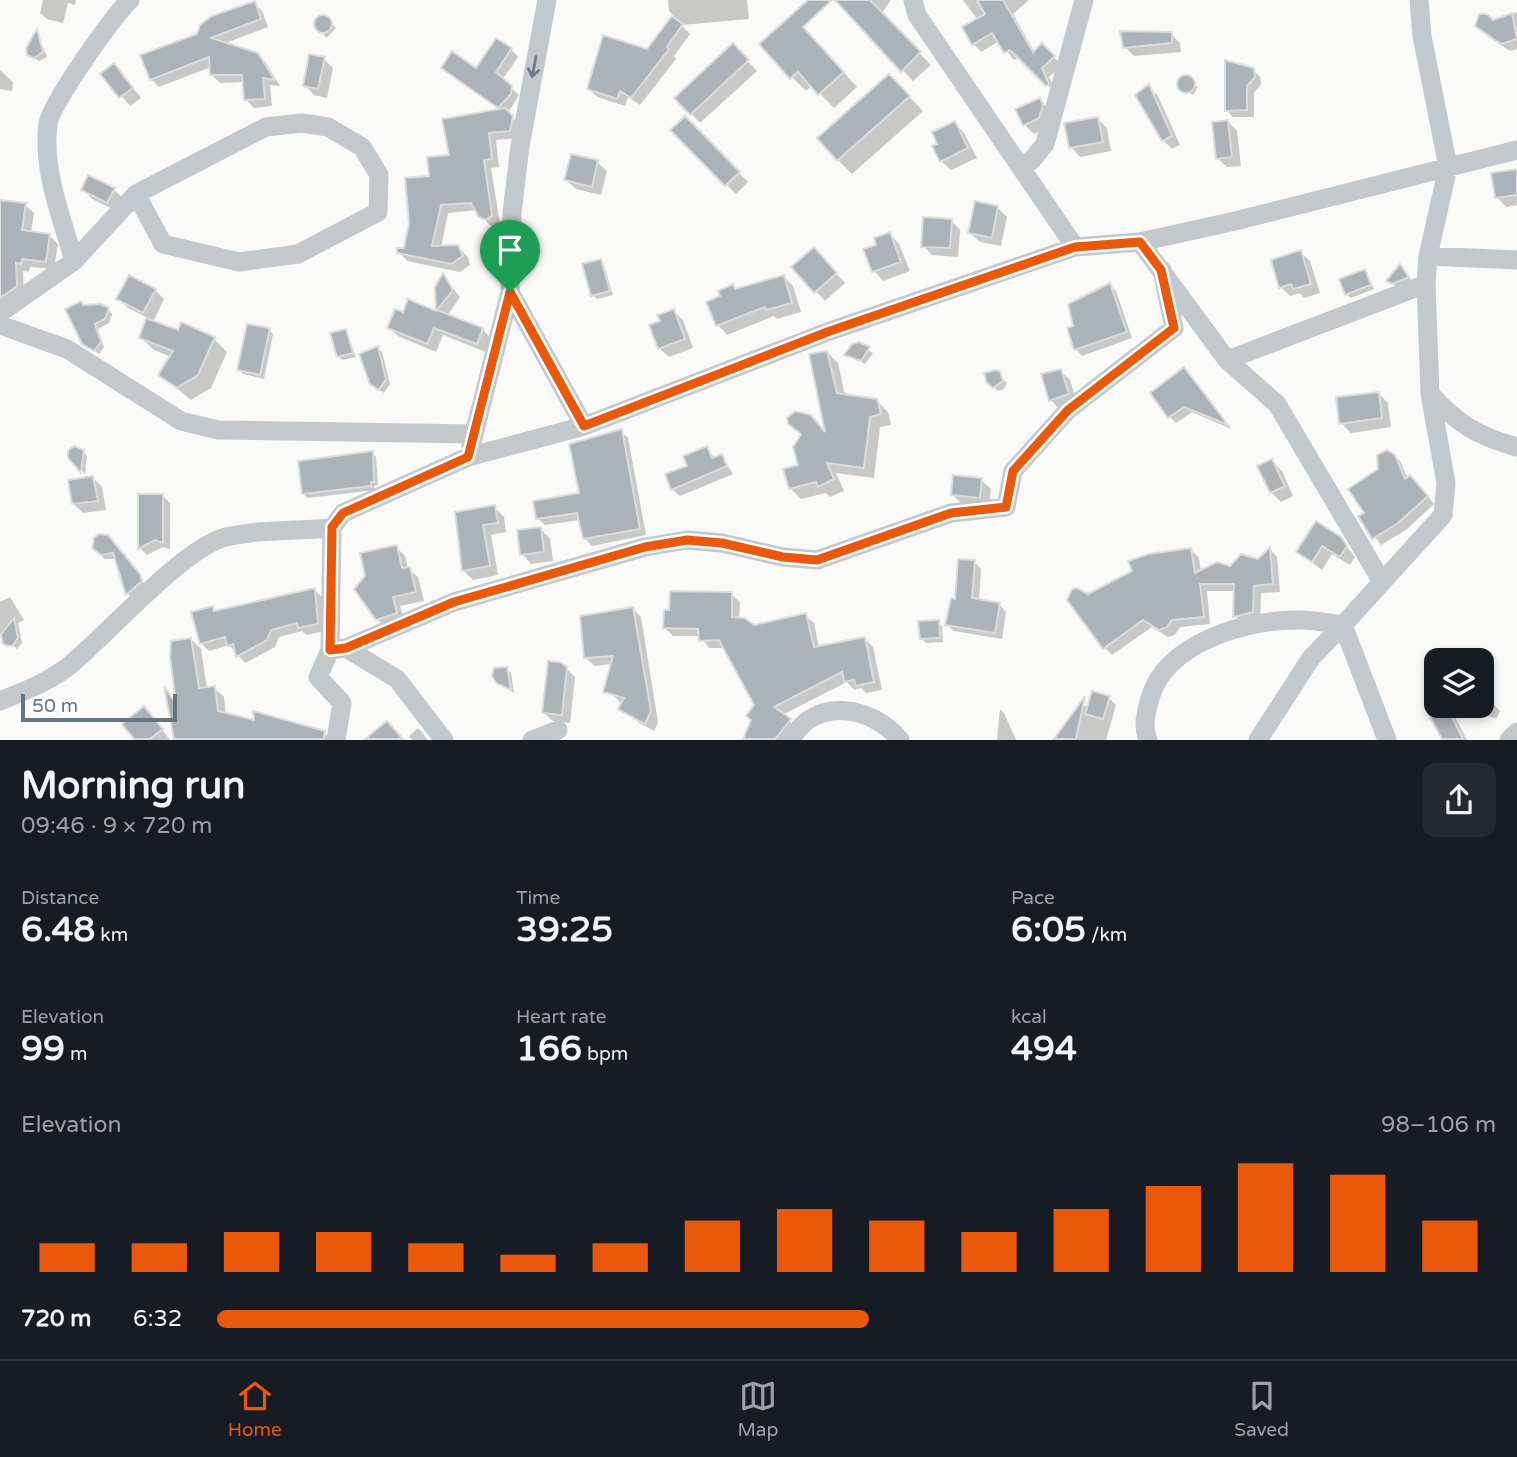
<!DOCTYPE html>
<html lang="en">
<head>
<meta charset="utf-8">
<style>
  body { margin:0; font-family:"Varela Round",sans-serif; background:#242831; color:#f1f3f6; height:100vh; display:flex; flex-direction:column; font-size:26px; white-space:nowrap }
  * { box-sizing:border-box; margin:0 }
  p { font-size:23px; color:#9ea1a6 }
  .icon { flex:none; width:38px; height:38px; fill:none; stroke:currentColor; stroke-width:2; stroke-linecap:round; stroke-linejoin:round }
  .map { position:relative; height:740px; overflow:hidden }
  .sheet { display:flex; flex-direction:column; background:#171b24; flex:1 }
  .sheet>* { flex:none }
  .fabs { position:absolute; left:1424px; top:648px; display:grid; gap:14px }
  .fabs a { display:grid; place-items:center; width:70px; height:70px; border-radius:14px; background:#171b24; box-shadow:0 4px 10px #0003; font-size:35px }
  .scale { position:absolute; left:21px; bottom:18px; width:156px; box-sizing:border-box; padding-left:7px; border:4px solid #657683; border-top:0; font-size:19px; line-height:24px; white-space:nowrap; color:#657683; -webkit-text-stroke:5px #fff; paint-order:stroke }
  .pin { position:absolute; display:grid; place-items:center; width:60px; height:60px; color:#fff; margin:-72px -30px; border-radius:50% 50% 50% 0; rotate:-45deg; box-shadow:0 0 7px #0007 }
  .pin .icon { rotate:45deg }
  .round { display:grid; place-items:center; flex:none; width:74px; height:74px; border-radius:14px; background:#242831 }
  .summary { display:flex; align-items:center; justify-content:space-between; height:119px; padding:0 21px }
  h1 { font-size:38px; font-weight:700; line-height:52px }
  .stats { display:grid; grid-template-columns:repeat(3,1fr); gap:10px; height:119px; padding:7px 21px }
  .stats div { display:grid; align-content:center }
  .stats b { font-size:35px; font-weight:700 }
  .stats small { font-size:19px; font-weight:400 }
  .stats p { font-size:19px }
  .chart { height:196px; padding:14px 21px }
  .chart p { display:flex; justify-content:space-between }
  .chart svg { width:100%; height:126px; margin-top:7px; stroke:#ea580c; stroke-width:6 }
  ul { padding:0 21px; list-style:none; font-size:23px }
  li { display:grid; grid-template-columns:112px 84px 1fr; align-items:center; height:52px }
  li i { height:18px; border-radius:9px; background:#ea580c }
  .tabs { display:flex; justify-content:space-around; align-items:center; height:98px; border-top:2px solid #363941; background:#171b24; font-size:19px; color:#9ea1a6 }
  .tabs a { display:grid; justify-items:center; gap:4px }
  .tabs .on { color:#ea580c }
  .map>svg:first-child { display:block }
  .shadow { fill:#0003 }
  .building { fill:#aab3b9; stroke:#dcdcda; stroke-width:2 }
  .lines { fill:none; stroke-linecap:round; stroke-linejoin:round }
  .street { stroke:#c3c8cc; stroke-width:19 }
  .oneway { stroke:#6a7a87 }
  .route-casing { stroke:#fff; stroke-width:14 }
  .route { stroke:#ea580c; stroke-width:9 }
</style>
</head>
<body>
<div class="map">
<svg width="1517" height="740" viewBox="0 0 1517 740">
  <rect width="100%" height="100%" fill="#fafaf8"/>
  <path class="shadow" d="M43 0H76L75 5 68 3 63 23 47 19 40 13Z
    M668 0H747L749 19 681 25 690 34 674 56 676 59 640 105 628 97 625 106 597 97 589 89 648 51 674 16 669 11Z
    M835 0H891L881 14 931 65 913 81Z
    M963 0H1029L1013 14 1035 53 1042 46 1062 65 1049 77 1056 93 1019 57 1014 60 999 41 981 52 973 43 978 20Z
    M254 3 262 11 268 27 223 44 258 55 266 63 280 86 270 85 272 106 254 108 246 100 244 82 220 83 212 75 211 67 159 87 151 79 198 35Z
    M1517 12V49L1510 51 1487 36 1476 21 1482 16 1493 21Z
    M325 17 336 28 326 38 316 22Z
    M806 31 857 87 834 108 812 85 806 91 792 77Z
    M37 32 47 57 39 61 29 54Z
    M1171 34 1180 43 1181 52 1134 56 1125 47Z
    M733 46 757 71 700 123 676 98Z
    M511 49 518 57 502 80 519 95 508 113 520 126 518 138 496 140 499 167 491 168 500 224 495 227 489 225 478 210 448 213 441 248H459L468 257 470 265 460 272 407 261 399 252 405 250 431 177 501 110 443 67 476 70Z
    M324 59 333 68 327 98 314 95 305 85Z
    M1253 69 1260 77 1261 84 1254 93V117H1233L1226 110Z
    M0 70 13 82 12 91 0 89Z
    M103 74 123 75 141 98 130 106Z
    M1183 78 1198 87 1193 95 1178 87Z
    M1149 87 1158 96 1180 145 1172 149 1163 140Z
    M903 90 923 111 852 174 838 160Z
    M1039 100 1049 109 1048 127 1034 134 1025 125Z
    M685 118 748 182 736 194 672 130Z
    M1098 119 1107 128 1111 151 1080 157 1071 147Z
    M1228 122 1237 131 1241 166 1227 167 1217 158Z
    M955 123 964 133 977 158 951 170 941 161Z
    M597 162 607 171 601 195 576 189 566 180Z
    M1517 172V205L1506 207 1497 197Z
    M83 189 114 190 124 199 117 211 92 199Z
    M0 202 25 205 34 213 31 233 49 235 58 244 54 269 30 267 29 272 23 271 24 295 0 307Z
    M997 207 1007 217 1001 246 980 242 970 233Z
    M951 220 960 230 958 257 932 255 923 246Z
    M890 234 899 244 910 271 883 281 874 271 866 250 878 246Z
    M1300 252 1310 261 1320 293 1304 298 1300 293 1290 296 1281 287Z
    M823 259 845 283 825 301 794 267Z
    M600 261 604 265 613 295 597 299 593 295Z
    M1364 271 1374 289 1351 298 1346 294Z
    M1404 271 1412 281 1397 287 1389 280Z
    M443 276 460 297 447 316 482 329 491 338 486 352 443 335 436 352 398 336 389 327 438 314 437 287Z
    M784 277 793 286 801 312 777 319 774 316 727 335 718 325 722 297 733 286 737 290Z
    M1110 285 1116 291 1132 338 1082 356 1076 349 1069 329 1075 327Z
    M155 290 164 299 153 322 179 332 214 339 227 352 211 388 191 400 161 375 171 357 154 350 141 337 148 318 128 308 118 299Z
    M85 307 108 309 112 314 109 323 98 329 104 347 99 354 84 343Z
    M673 311 683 320 693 348 669 357 659 348 662 322Z
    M269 330 273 334 264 379 243 374 239 370Z
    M346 331 356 357 343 360 338 356Z
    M856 344 873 353 865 364 847 355Z
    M378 348 382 352 390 384 384 393 374 386Z
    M827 352 838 363 845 396 877 401 888 412 891 425 880 427 874 478 836 473 844 491 830 497 826 493 801 499 790 488 800 467 802 435 790 423 830 439Z
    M1184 369 1191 376 1231 429 1192 412 1176 423 1170 417Z
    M1061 371 1070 380 1077 403 1060 410 1051 400Z
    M995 372 1007 383 1004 389 998 391 988 382Z
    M1378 393 1388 403 1391 427 1351 433 1341 423Z
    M621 431 628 438 646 535 592 546 584 538 580 520 545 525 538 518 582 495Z
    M706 448 715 458 722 456 733 474 680 496 672 489Z
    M83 451 87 456 85 474 70 458Z
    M372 453 376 457 378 485 374 486 375 490 308 498 303 494Z
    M1392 454 1400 461 1408 479 1418 484 1434 504 1406 530 1381 545 1361 517 1367 513 1379 470Z
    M1272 461 1282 471 1293 496 1281 502 1271 492Z
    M93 478 102 487 106 510 83 513 74 504Z
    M981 480 991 489 989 506 962 504 952 494Z
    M162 495 170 503V549L163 547 147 555 140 548Z
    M494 507 504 517 506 532 491 535 498 575 473 580 463 570 457 514Z
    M540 529 550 538 553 561 531 564 522 554Z
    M1340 538 1355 557 1350 565 1332 554 1322 570 1298 552Z
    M93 543 125 557 147 588 134 601 128 594 116 559H104Z
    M396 547 405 556 408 569 418 577 424 601 400 606 405 622 386 628 377 619Z
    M1270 549 1277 557 1280 592 1261 593 1260 620 1242 624 1235 616V591H1207L1210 624 1180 627 1175 635 1168 637 1152 627 1112 655 1104 647 1088 596 1191 550 1199 558 1201 572 1259 561Z
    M974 562 981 569 979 601 999 604 1006 612 1002 639 954 631 947 624Z
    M314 590 322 597 325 631 307 635 302 631 279 637 275 647 245 663 229 645 209 651 201 643 212 608 217 612Z
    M731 594 740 602 739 619 753 627 805 615 814 623 819 648 865 639 873 647 882 690 866 693 861 688 854 690 847 682 782 715 798 729 789 740H745L756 705 725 648H709L700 636H673L665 628Z
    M10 597 24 620 18 623 22 643 17 649 0 633V602Z
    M633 609 641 617 658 722 654 731 639 723 606 687 612 664 594 666 586 658Z
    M938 622 942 626 943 642 926 643 921 638Z
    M191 639 201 649 207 688H214L224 697 226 715 324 733 331 740H176L167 691 178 705Z
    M566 668 575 677 570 723 553 721 544 713Z
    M507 669 511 673 514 693 498 682Z
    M1109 698 1116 705 1106 740H1061L1062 730 1081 705 1089 707Z
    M1482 699H1489L1500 711 1497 718 1477 714V718L1474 715 1477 705H1482Z
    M1000 709 1004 713 1016 740H997Z
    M1447 709 1456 719 1467 740H1444L1431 714Z
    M153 718 170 740H137L124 724Z
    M418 728 422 732 427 740H412L409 736Z"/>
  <path class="building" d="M808 0H832L803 27 844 72 818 95 798 72 790 79 759 44Z
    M835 0H870L921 52 901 72Z
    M977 0H1003L1033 52 1042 43 1055 56 1042 68 1049 84 1046 86 1010 50 1004 53 992 33 972 45 962 27 985 14Z
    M255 1 261 19 211 38 258 53 275 80 263 78 265 99 244 100 242 75H210L209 57 150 80 140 55 197 34 200 25 212 16Z
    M1512 13 1517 39 1501 44 1475 26 1479 14H1487L1493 20Z
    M314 24a9 9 0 1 1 18 0a9 9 0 1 1-18 0Z
    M672 16 683 24 667 47 669 49 631 98 620 91 617 99 587 89 603 35 647 49Z
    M37 29 43 52 34 58 27 55 26 48Z
    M1120 31 1172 32V43L1123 48Z
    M496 38 512 48 496 72 512 86 511 94 498 108 441 68 452 51 476 68Z
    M733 43 749 60 690 115 674 98Z
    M309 54 325 57 318 89 303 86Z
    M1225 60 1254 68 1255 77 1247 86V110L1225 111Z
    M114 63 133 88 119 98 100 74Z
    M889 74 910 96 837 161 817 138Z
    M1177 84a9 9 0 1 1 18 0a9 9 0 1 1-18 0Z
    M1149 84 1172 136 1162 141 1135 95Z
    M1040 98 1043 105 1039 118 1023 126 1015 109Z
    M505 108 513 116 510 131 489 133 492 159 484 160 492 215 486 220 479 217 471 203 441 205 432 246 458 245 463 256 451 264 397 253V248H404L409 223 405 178 429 176 427 157 449 155 442 119Z
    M685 116 740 172 725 186 670 130Z
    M1098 117 1103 142 1069 148 1064 123Z
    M1228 120 1232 157 1216 159 1212 122Z
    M955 121 968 148 940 162 932 146 937 144 932 132Z
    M571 154 598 160 592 187 564 180Z
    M1517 169V195L1495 198 1491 173Z
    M88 175 115 188 107 203 81 190Z
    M0 200 26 203 22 230 50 234 46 262 22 259 21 264 16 263 17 286 0 298Z
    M975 201 998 206 992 238 968 233Z
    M923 217 952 219 950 248 921 247Z
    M890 232 901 262 872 272 863 249 876 245 874 238Z
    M814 247 837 273 814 293 791 267Z
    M1301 250 1311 284 1293 289 1291 284 1279 288 1271 260Z
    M601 259 610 291 591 296 582 264Z
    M1400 264 1409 277 1392 284 1386 281Z
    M1365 269 1371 285 1345 295 1339 279Z
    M443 273 453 290 437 310 483 328 477 344 434 328 427 344 387 328 395 309 403 312 408 299 436 311 435 287Z
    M129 275 156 289 143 313 116 299Z
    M784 275 792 303 766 310 765 307 716 326 706 302 720 296 718 291 733 284 735 289Z
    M1110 283 1127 332 1074 350 1067 328 1073 326 1068 304Z
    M81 301 83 305 101 304 109 308 105 319 95 324 101 342 94 351 82 344 65 309Z
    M674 309 685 339 658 349 649 325 660 321 657 315Z
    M146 318 178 330 181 322 215 337 198 375 177 388 158 375 173 351 139 338Z
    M247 324 270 328 260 375 237 370Z
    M346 329 353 353 337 357 330 333Z
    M859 342 870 347 861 361 844 355 852 344Z
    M378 346 386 379 379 390 370 384 359 354Z
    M827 351 837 393 877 399 881 414 870 417 864 468 827 463 834 479 818 487 816 482 789 489 783 469 798 465 793 447 801 434 788 424 787 418 795 411 811 415 825 432 809 354Z
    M1184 367 1228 425 1184 407 1168 418 1150 393Z
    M1061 369 1069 394 1049 401 1041 374Z
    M996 370 1000 371 1003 381 993 388 987 383 984 373Z
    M1379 392 1382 418 1339 424 1336 397Z
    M622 429 640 529 583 539 577 513 536 519 533 501 579 493 569 444Z
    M74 446 84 450 81 473 68 458V451Z
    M707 446 712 458 722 454 727 466 671 490 665 474 687 466 683 456Z
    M1387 450 1395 455 1405 479 1410 475 1428 496 1398 523 1372 539 1358 516 1364 513 1348 489 1378 469 1377 455Z
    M373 451 374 482H371V486L302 494 298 461Z
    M1272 459 1285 486 1270 493 1257 466Z
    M953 475 982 478 980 498 951 495Z
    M93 476 98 501 72 504 68 480Z
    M138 494H163V543L155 540 138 549Z
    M495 505 498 523 483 525 490 566 462 571 455 512Z
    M1316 521 1341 537 1347 546 1340 557 1322 546 1312 562 1296 552Z
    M541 527 544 552 520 555 517 530Z
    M98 534 108 535 140 574 142 581 126 595 113 553 101 555 92 548 94 538Z
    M397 545 402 568 410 567 416 592 393 597 397 613 376 620 354 589 365 576 360 553Z
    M1270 547 1273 584 1254 586 1253 612 1233 617 1234 584H1200L1204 617 1172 620 1167 627 1159 630 1143 620 1103 649 1067 600 1072 589 1077 588 1088 594 1132 571 1128 561 1149 554 1191 548 1195 573 1217 562 1230 566 1241 554 1258 559Z
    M958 559 975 560 972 598 1000 603 995 633 945 625 951 598 955 599Z
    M315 588 318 624 298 628 297 623 271 630 267 640 236 657 233 644 227 646 225 637 200 644 191 612 213 606 214 611Z
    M670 591 732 592V617L745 618 754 625 806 613 814 647 865 637 874 682 856 686 854 680 844 682 842 672 774 707 791 719 775 739H743L751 720 746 716 754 705 719 640 699 641 698 629 663 628 664 610H669Z
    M633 607 651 711 645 724 618 709 624 698 603 692 613 656 584 658 580 616Z
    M14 618 18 638 12 646H8L3 644 1 634Z
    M939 620 940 638 920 639 918 621Z
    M191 638 199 688 215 686 218 711 254 720 253 711 325 731 324 739H174L164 686 176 704 170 657 171 641Z
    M548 661 560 662 567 667 562 715 542 713Z
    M507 667 511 690 496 683 492 676 494 668Z
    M1092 691 1110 696 1103 719 1085 714Z
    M1085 696 1076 739H1054Z
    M144 706 163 729 150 739H134L122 724Z
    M1440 707H1447L1463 739H1442L1428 713Z
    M387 721 403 739H365Z"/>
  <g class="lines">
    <path class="street" d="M913 0 917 15 1075 247
      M1022 167 1032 160 1045 144 1084 0
      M1140 242 1227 360 1277 404 1381 580
      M1428 256 1517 260
      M74 261 136 194 266 127 302 123 328 127 362 147 379 175 378 212 298 254 239 262 163 244 136 194
      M510 292 584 426
      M0 313 74 261C62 218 42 170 48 124 50 105 113 16 130 0
      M0 325 67 349 181 421 218 430 474 434
      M1227 360 1426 284
      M1430 394C1458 424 1477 436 1517 447
      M471 446 510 292 512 213 520 146 547 0
      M332 528 330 650 318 677 342 703 336 740
      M346 648 454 602 645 547 687 540 722 543 783 557 817 560 951 513 1006 507 1013 471 1068 410 1174 328 1162 270
      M338 649 346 648 397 679 444 740
      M0 701C25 691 49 682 70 665 107 635 184 547 226 537 259 529 298 531 332 528L343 513 468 457 584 426 830 331 1075 247 1140 242 1235 221 1517 150
      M532 740 558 730
      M791 740C815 695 874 707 900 740
      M1148 740C1142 724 1146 714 1150 698 1166 642 1248 619 1300 620 1314 620 1329 623 1343 625
      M1258 740 1311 658 1343 625
      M1387 740 1343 625 1443 515 1446 483 1430 394 1426 284 1428 256 1448 167 1422 36 1419 0
      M1509 740 1517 732"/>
  </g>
  <defs><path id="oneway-shaft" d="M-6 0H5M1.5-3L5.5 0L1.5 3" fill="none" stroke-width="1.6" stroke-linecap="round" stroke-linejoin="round" transform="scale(1.75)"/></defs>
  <use class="oneway" href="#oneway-shaft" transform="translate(534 67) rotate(101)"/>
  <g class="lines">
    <g class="route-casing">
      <path id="route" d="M1140 242 1161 270 1174 328 1068 410 1013 471 1006 507 951 513 817 560 783 557 722 543 687 540 645 547 454 602 346 648 330 650 332 527 343 513 468 457 510 292 584 426 830 331 1075 247Z"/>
    </g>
    <use href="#route" class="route"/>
  </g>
</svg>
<div class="fabs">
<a><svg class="icon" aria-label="layers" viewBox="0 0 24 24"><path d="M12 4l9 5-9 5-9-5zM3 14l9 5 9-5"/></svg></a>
</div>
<div class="scale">50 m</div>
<div class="pin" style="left:510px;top:292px;background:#1e9e55"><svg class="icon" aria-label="arrive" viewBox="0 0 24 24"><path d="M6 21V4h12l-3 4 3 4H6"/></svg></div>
</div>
<section class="sheet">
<div class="summary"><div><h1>Morning run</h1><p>09:46 · 9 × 720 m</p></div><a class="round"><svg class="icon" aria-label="share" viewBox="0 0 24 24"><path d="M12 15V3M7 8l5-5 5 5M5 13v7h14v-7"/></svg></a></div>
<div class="stats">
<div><p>Distance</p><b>6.48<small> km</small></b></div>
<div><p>Time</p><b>39:25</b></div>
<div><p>Pace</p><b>6:05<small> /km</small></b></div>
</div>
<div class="stats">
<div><p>Elevation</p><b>99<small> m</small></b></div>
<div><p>Heart rate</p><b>166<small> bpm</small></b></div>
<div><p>kcal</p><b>494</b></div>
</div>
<div class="chart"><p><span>Elevation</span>98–106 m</p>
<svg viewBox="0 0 160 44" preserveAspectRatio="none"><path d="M5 44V34M15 44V34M25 44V30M35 44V30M45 44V34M55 44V38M65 44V34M75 44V26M85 44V22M95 44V26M105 44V30M115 44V22M125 44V14M135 44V6M145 44V10M155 44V26"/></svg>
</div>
<ul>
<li><b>720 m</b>6:32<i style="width:51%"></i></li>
</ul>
</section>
<nav class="tabs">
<a class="on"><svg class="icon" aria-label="home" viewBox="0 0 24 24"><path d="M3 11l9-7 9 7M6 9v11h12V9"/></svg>Home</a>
<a><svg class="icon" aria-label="map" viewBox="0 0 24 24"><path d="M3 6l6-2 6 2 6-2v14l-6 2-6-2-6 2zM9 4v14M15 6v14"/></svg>Map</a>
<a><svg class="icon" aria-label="saved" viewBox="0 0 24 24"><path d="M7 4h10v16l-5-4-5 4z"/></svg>Saved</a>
</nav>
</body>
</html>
